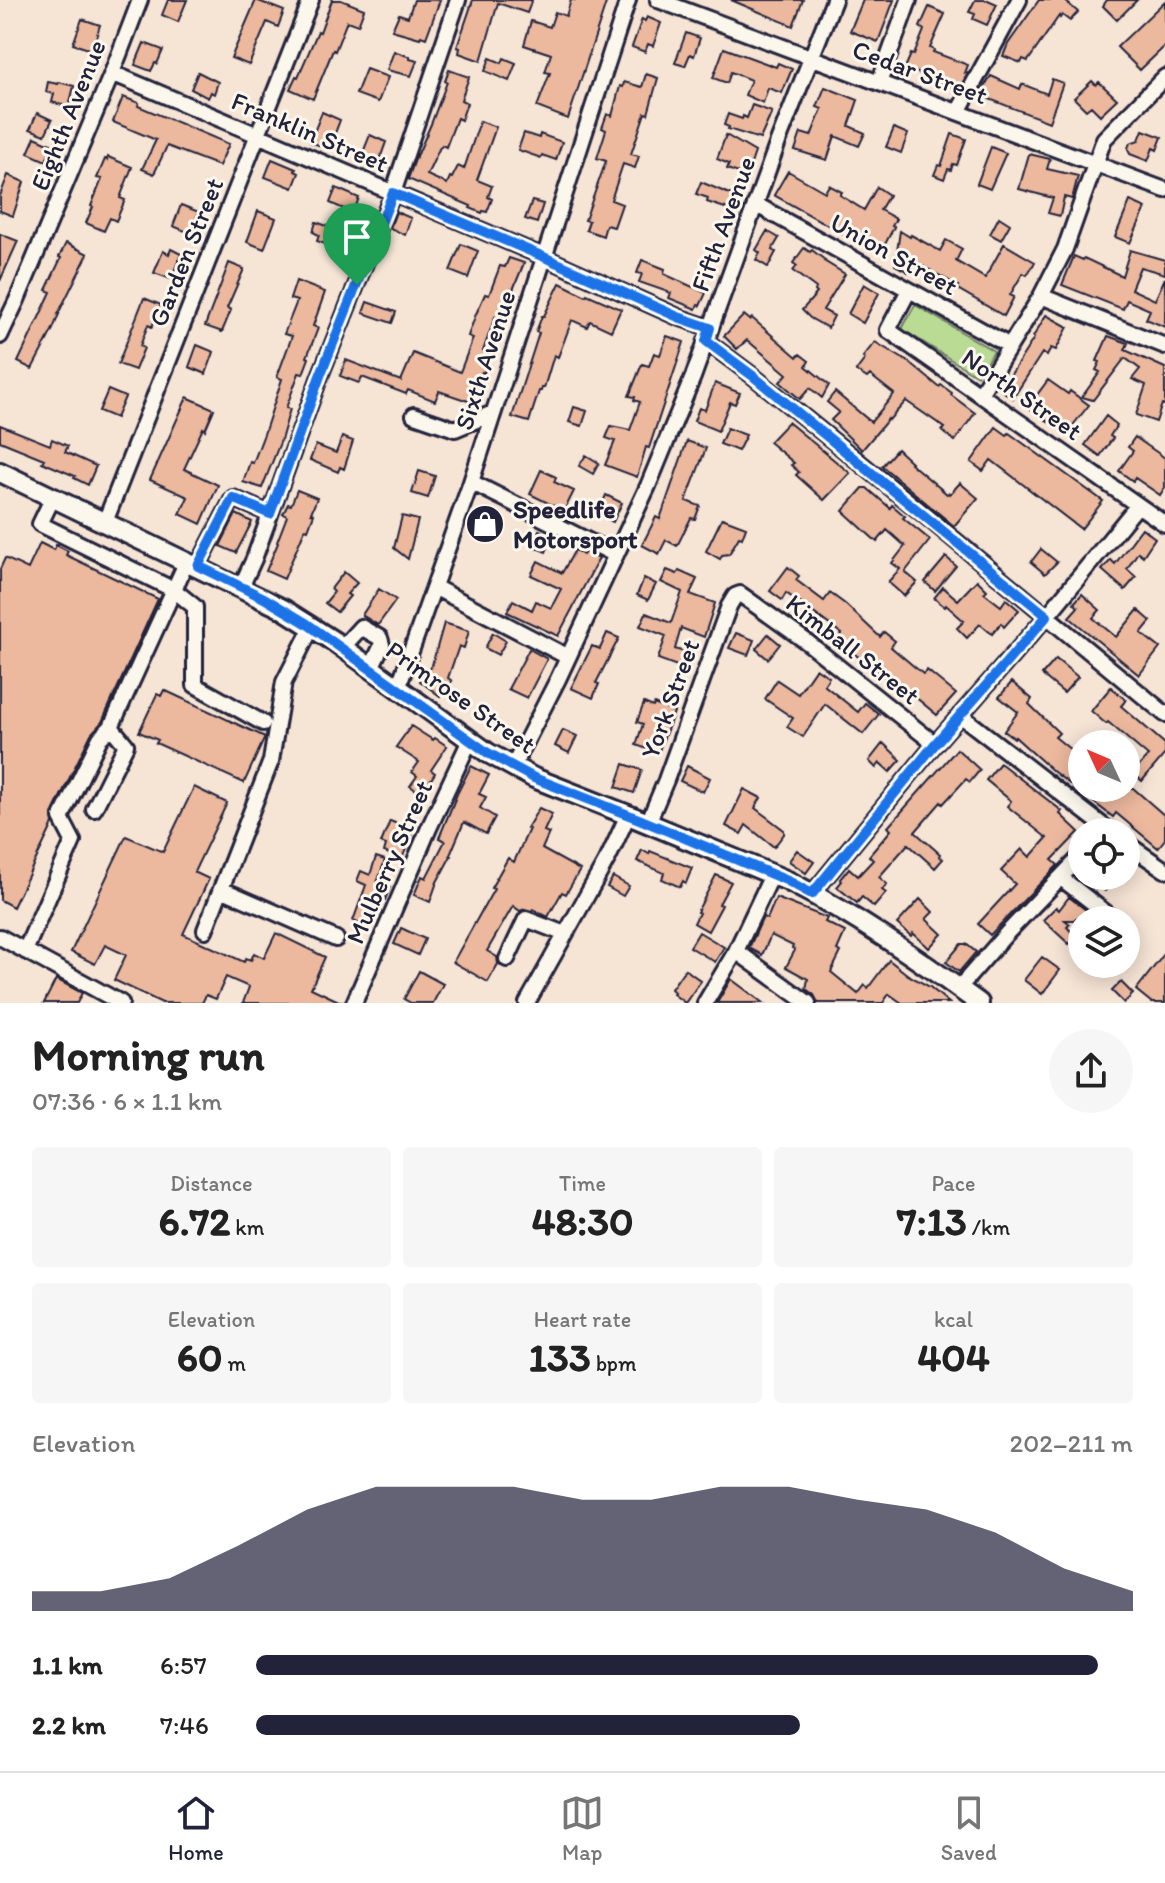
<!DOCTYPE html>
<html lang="en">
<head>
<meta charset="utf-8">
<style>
  body { margin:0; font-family:Itim,sans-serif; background:#f6f6f6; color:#222; height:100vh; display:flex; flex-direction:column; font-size:30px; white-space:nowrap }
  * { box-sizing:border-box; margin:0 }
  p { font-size:26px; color:#767676 }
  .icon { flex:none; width:44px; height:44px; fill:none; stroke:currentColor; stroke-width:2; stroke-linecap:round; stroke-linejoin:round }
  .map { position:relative; height:1003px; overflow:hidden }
  .sheet { display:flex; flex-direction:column; background:#fff; flex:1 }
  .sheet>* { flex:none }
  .needle { width:52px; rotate:314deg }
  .tools { position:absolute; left:1068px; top:730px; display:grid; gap:16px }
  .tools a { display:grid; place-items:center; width:72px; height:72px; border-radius:50%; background:#fff; box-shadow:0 4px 20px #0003; font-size:40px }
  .pin { position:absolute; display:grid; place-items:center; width:68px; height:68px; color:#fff; margin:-82px -34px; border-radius:50% 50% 50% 0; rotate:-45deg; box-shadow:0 0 8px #0007 }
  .pin .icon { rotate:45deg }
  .round { display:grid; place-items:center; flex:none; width:84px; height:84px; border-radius:42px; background:#f6f6f6 }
  .summary { display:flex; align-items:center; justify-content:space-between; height:136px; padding:0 32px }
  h1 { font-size:44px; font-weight:700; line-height:60px }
  .stats { display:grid; grid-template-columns:repeat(3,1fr); gap:12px; height:136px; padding:8px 32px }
  .stats div { display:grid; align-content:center; border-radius:8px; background:#f6f6f6; text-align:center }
  .stats b { font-size:40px; font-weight:700 }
  .stats small { font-size:22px; font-weight:400 }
  .stats p { font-size:22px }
  .chart { height:224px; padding:16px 32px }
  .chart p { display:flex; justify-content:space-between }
  .chart svg { width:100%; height:144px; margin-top:8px; fill:#22223b; opacity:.7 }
  ul { padding:0 32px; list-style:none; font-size:26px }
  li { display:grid; grid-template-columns:128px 96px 1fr; align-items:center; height:60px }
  li i { height:20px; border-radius:10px; background:#22223b }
  .tabs { display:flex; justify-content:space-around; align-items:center; height:112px; border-top:2px solid #e0e0e0; background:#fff; font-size:22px; color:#767676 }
  .tabs a { display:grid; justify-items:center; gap:4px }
  .tabs .on { color:#22223b }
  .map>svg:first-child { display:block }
  .green { fill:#b9db94; stroke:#6e7e68; stroke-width:2 }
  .building { fill:#ecb89e; stroke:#22223b; stroke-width:2 }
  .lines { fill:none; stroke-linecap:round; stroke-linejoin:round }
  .minor-casing { stroke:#22223b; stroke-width:20 }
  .major-casing { stroke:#22223b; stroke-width:24 }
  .minor { stroke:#fbf7ec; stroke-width:14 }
  .major { stroke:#fbf7ec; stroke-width:18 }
  .route-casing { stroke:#fff; stroke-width:16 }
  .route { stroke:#1a73e8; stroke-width:10 }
  .labels { text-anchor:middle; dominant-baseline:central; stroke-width:6; stroke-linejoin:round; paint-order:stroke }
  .street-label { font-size:26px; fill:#22223b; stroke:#fbf7ec }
  .poi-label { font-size:26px; font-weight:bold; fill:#22223b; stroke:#fbf7ec; text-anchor:start }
</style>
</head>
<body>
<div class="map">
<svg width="1165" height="1003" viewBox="0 0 1165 1003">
  <rect width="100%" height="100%" fill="#f6e4d5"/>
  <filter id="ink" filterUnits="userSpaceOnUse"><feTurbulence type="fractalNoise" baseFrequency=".0125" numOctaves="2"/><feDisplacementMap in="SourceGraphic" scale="16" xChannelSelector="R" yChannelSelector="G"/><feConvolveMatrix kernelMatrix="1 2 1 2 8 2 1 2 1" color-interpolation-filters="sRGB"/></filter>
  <g filter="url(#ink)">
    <path class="green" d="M915 305 994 351 977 376 902 329Z"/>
    <path class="building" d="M168 0H187L178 22 162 15Z
      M256 0 284 11 278 27 267 22 249 65 231 58Z
      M332 0H341L364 9 358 25 347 21 335 51 333 50 313 99 290 89 296 76 298 77 318 31 320 32Z
      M414 0H440L426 38 421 36 420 38 392 30 399 14 408 17Z
      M473 0H532L527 13 498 3 481 61 459 53 460 48 457 47Z
      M571 0H607L568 119 537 107 550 73 545 72 551 54 524 45 531 21 550 27 555 12 566 16Z
      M731 0H803L793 26Z
      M863 0H894L878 42 850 31Z
      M975 0H988L997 4 987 25 973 19 975 14 969 12Z
      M1039 0H1064L1078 12 1070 21 1062 15 1060 18 1059 16 1028 61 1023 59 1021 63 1003 56 1008 44Z
      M1107 0H1137L1117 20 1103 6Z
      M1165 1V46L1140 70 1117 47Z
      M929 7 945 14 930 48 934 50 933 52 968 65 965 73H968L959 89 905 68 911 54 914 55 924 30 920 27Z
      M647 17 661 23 653 46 648 44 645 52 632 47 642 19 645 21Z
      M82 19 100 25 92 50 73 44Z
      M686 33 700 38 694 56 690 54 685 66 675 63Z
      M144 43 163 50 157 64 155 63 151 71 135 65Z
      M724 48 776 67 778 63 792 69 782 93 768 88 763 103 745 95 751 80 731 72 727 83 713 78Z
      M394 51 410 57V59L417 61 411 76 387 70Z
      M490 58 502 63 504 58 516 63 509 81 485 71Z
      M366 69 388 77 378 102 356 94Z
      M449 70 469 77 461 100 467 103 461 120 457 118 446 147 442 145 441 147H440L427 175 447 184 450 177 452 178 458 166 464 169 480 121 496 127 477 180 492 186 488 197 492 199 487 212 483 211 482 213 470 208 471 206 408 179 417 154H418L431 124 447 82 445 81Z
      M198 72 218 82 214 94 211 92 208 98 191 89Z
      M646 74 658 78 648 114 645 113 631 154 639 156 635 168 623 164 611 200 622 204 614 227 606 225 603 236 586 230 589 221 585 220 606 161 597 158 606 130 602 128 607 114 612 116 620 86 623 87 624 82 642 87Z
      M991 76 1020 89 1022 84 1047 94 1052 79 1063 83 1049 122 979 95Z
      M1092 81 1096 85 1099 82 1117 99 1100 115 1091 106 1086 110 1074 98Z
      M48 82 58 84V82L74 86 69 107 52 102 54 94 46 92Z
      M825 87 858 100 849 126 865 133 859 146 835 136 827 160 795 150 801 133 811 136 822 109 817 107Z
      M123 97 139 103 138 106 229 144 219 166 167 146 154 174 142 169 156 140 113 122Z
      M752 105 772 112 760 139 728 129 729 127 724 125 728 114 742 119 743 116 747 118Z
      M322 112 340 120 329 149 310 142Z
      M37 113 52 120 45 135 30 129Z
      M894 128 908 134 901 153 886 147Z
      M1143 130 1162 137 1157 150 1153 148 1148 161 1130 154 1128 148 1130 143 1139 140Z
      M524 133 539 138 540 134 562 142 556 160 542 155 541 158 518 150Z
      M952 134 966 139 957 165 953 164 951 170 948 169 944 179 934 175 938 165 941 166Z
      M370 135 386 142 377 167 360 160Z
      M726 135 755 152 747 176 727 169 729 164 717 159Z
      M35 137 53 145 46 161 28 153Z
      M991 147 1006 153 990 189 977 184Z
      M1029 154 1050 159 1047 169 1078 176 1072 199 1064 197 1060 216 1048 213 1053 198 1019 189Z
      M108 157 132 167 120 198 125 200 116 221 110 218 104 231 86 223 93 207 91 206 102 179 97 178 105 159 107 160Z
      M272 159 296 169 295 171 299 173 293 188 265 177Z
      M788 171 825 192 829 185 842 192 840 195 864 210 877 187 889 195 880 210 896 219 892 226 894 227 881 252 854 237 853 239 774 195Z
      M8 175 24 182 13 216 0 211V196Z
      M701 182 739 198 734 211 707 202 708 198 696 194Z
      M336 188 359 198 353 213 330 203Z
      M532 201 543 204 537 223 525 219Z
      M1130 201 1146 208 1130 243 1115 237Z
      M181 205 199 212 190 233 173 226Z
      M258 211 276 218 264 249 247 242Z
      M396 212 411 218 405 235 390 228Z
      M999 217 1010 224 1001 240 990 234Z
      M316 222 347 233 341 250 317 241 319 235 313 232Z
      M767 231 779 238 772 250 776 252 768 267 756 260 760 253 756 250Z
      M900 231 910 237 911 235 940 251 946 240 962 249 956 261 985 278 1004 244 1035 262 1027 275 1023 273 1010 295 1014 297 1004 316 956 288 958 286 917 263 908 272 895 265Z
      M0 234 18 241 0 281Z
      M66 243 88 254 58 314H59L53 329 32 369 18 362 51 292 46 290 61 258 59 257Z
      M461 244 478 251 468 278 450 271Z
      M804 248 810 252 812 250 825 260 824 261 845 274 823 310 834 316 828 328 810 318 802 310 817 293 815 291 816 288 793 271 797 266 793 263Z
      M171 249 181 254 171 279 154 273 163 251 169 254Z
      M1130 250 1165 260V274L1140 267 1131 289 1155 300 1165 278V327L1146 319 1150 310 1127 300 1123 309 1062 285 1074 256 1083 260 1084 258 1122 276Z
      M509 258 524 263 501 319 495 317 483 351 490 354 484 373 482 372 471 402 439 391 435 401 408 390 406 394 362 377 359 383 340 376 346 360 401 381 413 353 460 372 473 338 468 336 476 314 485 294 489 295 500 266 505 267Z
      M642 260 665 269 664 274 706 293 700 306 698 305 696 309 669 298 671 293 639 282 642 274 637 273Z
      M229 263 244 269 227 308 231 310 222 332 205 326Z
      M296 281 325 292 313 326 318 328 307 357 309 358 303 374 299 373 286 408 290 409 281 440 262 488 243 482 250 462 253 463 264 434 282 379 277 377 292 336 284 334 297 301 290 299Z
      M560 283 586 296 587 294 621 309 611 331 590 321 587 327 572 320 558 357 554 355 544 388H542L541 391H539L529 422 512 417 539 333 536 332 542 316H544Z
      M864 284 879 293 863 323 848 314Z
      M144 298 161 305 152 327 148 325 140 346 144 348 135 370 118 364Z
      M367 302 396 312 392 323 363 313Z
      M744 315 750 320 752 318 797 357 800 354 809 361 806 366 829 385 822 398 810 388 800 399 780 382 787 374 747 340 737 349 724 336Z
      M1046 315 1068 327 1056 350 1051 348 1047 356 1042 353 1013 398 1001 390 1034 338 1033 337Z
      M667 336 684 342 649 448 646 447 637 477 605 465 615 441 606 438 611 426 630 430 640 402 634 400 635 397 629 396 642 364 649 366 654 353 660 355Z
      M1108 336 1128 343 1125 350 1165 368V405L1162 404 1156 422 1136 415 1146 385 1132 379 1140 369 1125 358 1093 400 1082 397 1100 372 1096 370 1100 362 1097 361Z
      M875 342 910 363 939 387 941 385 952 393 951 395 975 413 955 441 942 431 945 428 906 401 889 420 888 419 862 450 831 420 839 412 827 402 835 392 871 422 894 394 870 375 867 378 856 371 865 359 863 357Z
      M197 345 214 352 206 374 189 367Z
      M1048 380 1068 394 1070 391 1089 405 1066 434 1028 407Z
      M715 383 740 393 735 404 730 402 718 431 694 421 699 408 705 410Z
      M108 390 125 397 116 418 99 411Z
      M187 397 214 409 205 430 203 428 184 469 218 485 201 524 180 514 188 497 150 480Z
      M574 407 587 411 582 426 569 422Z
      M1106 416 1117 425 1110 436 1113 438 1100 456 1085 445Z
      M788 422 850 473 824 500 796 475 799 472 791 465 794 463 769 442Z
      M0 425 50 445 52 439 68 446 65 452 96 466 88 485 74 478 75 476 42 462 44 459 0 441Z
      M996 427 1007 435 1009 433 1103 501 1081 529 991 460 983 471 971 462Z
      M727 428 746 435 738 451 720 444Z
      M342 437 353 441 344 469 340 467 338 472 310 460 316 445 336 453Z
      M1135 437 1165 458V487L1160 495 1135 478 1133 481 1119 471 1133 451 1128 447Z
      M687 441 706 448 686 501 700 506 695 519 691 518 677 546 666 540 659 554 642 545 656 517 660 519Z
      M897 449 911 462 910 463 947 494 949 493 950 494 960 483 978 498 954 526 882 466Z
      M586 455 599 463 593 474 579 466Z
      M541 470 556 477 554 482 574 491 564 511 530 494Z
      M419 471 435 476 428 498 412 493Z
      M863 488H867L890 508 892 505 905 516 903 518 930 540 905 572 917 582 904 596 888 582 900 569 892 563 905 546 887 530 877 542 843 511Z
      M297 490 317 498 311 513 314 514 308 530 305 529 284 579 266 571 278 543 277 542 287 516 283 514 288 504 291 505Z
      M606 495 622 503 613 522 597 515Z
      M236 514 252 522 236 553 220 546Z
      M402 516 418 520 408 559 394 548Z
      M722 518 746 527 742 538 739 537 729 554 722 555 720 559 706 551Z
      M1142 528 1155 538 1143 556 1138 552 1127 569 1136 577 1125 590 1102 570 1111 560 1115 564Z
      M539 530 553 537 546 552 532 546Z
      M40 543 54 550 56 545 68 551 66 555 158 599 102 722 91 734 52 814 53 824 13 907 0 900V569L5 558 28 569Z
      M1041 549 1057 562 1045 574 1031 562Z
      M575 550 583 555 586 551 599 558 558 636 507 612 513 600 532 610 536 601 551 608 561 589 531 575 538 561 562 573Z
      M946 557 956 566 935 591 925 582Z
      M788 567 799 576 796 580 824 601 830 593 845 604 880 637 884 632 895 641 891 647 923 674 927 670 956 694 937 715 902 686 899 689 837 640 842 634 786 593 782 600 770 591Z
      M667 570 677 574 679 571 697 579 690 594 715 603 704 637 681 628 675 649 693 655 688 670 658 659 666 636 640 626 646 613 671 623 682 592 661 582Z
      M344 572 357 583 347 594 350 596 337 612 325 603 334 592 331 589Z
      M644 578 656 584 648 600 637 595Z
      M977 580 987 590 984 593 1001 606 1006 599 1019 610 1004 627 1001 623 992 634 980 624 967 638 957 628 964 621 946 605 945 607 934 598 943 587 958 600Z
      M379 589 396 600 378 625 362 615Z
      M1082 594 1100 610 1093 618 1116 637 1138 610 1151 621 1141 633 1160 648 1139 675 1069 617 1078 607 1074 603Z
      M444 623 469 631 464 648 459 646 448 678 452 681 440 696 420 681 432 665Z
      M493 633 506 641 498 655 485 648Z
      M607 633 619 638 596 683 599 684 593 698 571 688 592 646 600 649Z
      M736 633 754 640 748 655 729 648Z
      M768 634 780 644 768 659 756 649Z
      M529 649 547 659 527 698 508 689Z
      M1056 659 1078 677 1064 693 1042 675Z
      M816 668 829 677 824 685 858 712 865 703 879 714 863 734 825 704 803 737 787 727 793 718 765 699 777 680 798 694Z
      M1012 682 1032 699 1029 704 1059 733 1055 737 1082 759V788H1133L1165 816V839L1158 848 1116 813 1113 817 1054 772 1015 737 1014 738 1004 731 1018 712 999 697Z
      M1111 687 1126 700 1121 706 1165 744V754L1142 781 1133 773 1148 756 1108 722 1106 724 1091 711Z
      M164 690 265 737 244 783 156 743 158 740 139 732 157 694 161 696Z
      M644 703 653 707 654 704 674 712 658 753 636 745 643 724 637 722Z
      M411 726 433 740 435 738 447 746 431 770 435 773 422 794 410 786 417 776 412 772 419 762 396 747Z
      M563 730 577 736 569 753 555 746Z
      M883 743 901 760 890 772 880 763 876 768 869 761Z
      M957 749 980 770 970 782 966 779 943 804 941 802 915 832 940 854 939 856 943 859 935 868 908 844 879 877 887 884 882 890 886 893 874 907 862 897 857 903 837 887 842 881 840 879 849 868 858 876 873 860 869 856 891 830 888 827Z
      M1000 763 1062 811 1060 814 1079 832 1052 860 1058 865 990 935 978 924 1015 884 1001 871 1022 849 1030 857 1047 838 1007 806 1011 801 986 780Z
      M624 764 642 770 634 793 616 787Z
      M471 766 489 775 479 794 486 797 480 808 495 817 486 834 464 822 450 855 451 856 437 882 430 902 414 895 422 876 426 878 445 841 439 838 457 794Z
      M687 766 710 778 703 792 680 781Z
      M194 787 227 803 194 872 209 879 183 934 244 962 246 958 251 960 254 953 264 958 276 933 325 957 311 988 343 1003H243L249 987 226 977 216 999 206 995 202 1003H162L114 980 126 955 105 945 95 964 71 952 126 836 163 852Z
      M744 789 761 798 755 808 784 830V834L774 847 746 825 741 834 726 826Z
      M539 808 552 814 544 831 549 833 542 849 580 870 566 894 562 892 548 917 533 909 532 911 525 909 520 911 513 906 487 951 497 957 498 964 488 982 453 962 494 889 491 888 508 858 514 862 529 829 527 828Z
      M390 821 413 830 402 859 384 852 386 845 381 843Z
      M642 850 649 854 650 851 692 868 686 883 683 881 680 887 662 879 664 873 637 861Z
      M797 850 814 862 806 873 789 861Z
      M376 857 385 860 377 883 390 887 385 900 380 898 369 927 353 921 366 885 357 881 361 871 370 875Z
      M716 875 731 882 719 904 722 905 708 931 694 923 699 913 697 912Z
      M1080 876H1118L1105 891 1098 886 1096 889Z
      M613 877 629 886 623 896 607 887Z
      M1069 897 1099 920H1079L1076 918 1074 920H1065L1070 924 1067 927 1076 937 1069 944 1043 920 1056 907 1059 910Z
      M776 898 827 918 825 922 845 932 837 950 841 952 831 972 858 994 865 985 868 988 889 960 908 975 930 987 949 1003H902L889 994 883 1003H818L814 995 806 989 808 979 786 967 795 950 792 948 793 946 771 935 762 955 749 948 763 917 767 919Z
      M920 899 933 912 926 919 942 934 929 948 913 933 911 936 897 924Z
      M401 928 425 939 418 955 394 944Z
      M699 932 724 947 715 962 690 947Z
      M961 944H966L976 952 959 972 946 962Z
      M1165 953V1003H1152L1136 990Z
      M1042 957 1060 970 1042 994 1024 980Z
      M685 969 701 981 685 1003 673 994 674 992 671 989Z
      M419 971 443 984 433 1003H411L404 999Z
      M56 979 82 993 77 1003H44Z
      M731 979 763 1003H717Z
      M1121 982 1133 994 1124 1003 1112 991Z"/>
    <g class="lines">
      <g class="minor-casing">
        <path id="minor" d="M658 0 1165 190
          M112 73 544 257 678 317 710 328
          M879 83 909 0
          M958 112 1019 0
          M755 204 1010 346
          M909 290 888 330 1165 524
          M1041 296 1165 346
          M0 336 17 300 112 73 140 0
          M706 341 753 376 922 513 1165 714
          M980 394 1041 296 1065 249 1104 139 1165 77
          M414 415 455 429 493 413
          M471 482 616 555
          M53 497 40 524 174 590 195 607V685L263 723
          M105 522 311 0
          M198 566 233 498 270 514
          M241 587 254 559 320 376 393 193 458 0
          M434 587 568 657
          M343 647 361 627 380 638 382 645 371 668
          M398 688 471 482 628 0
          M960 715 1111 832
          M513 767 558 679 648 486 693 377 778 142 834 0
          M94 809 126 745 111 727
          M648 823 666 780 729 606 735 596 740 594 807 642 935 744
          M1126 843 1165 870
          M1061 878 1106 913
          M221 889 336 939
          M812 894 935 744 1047 616 1138 505
          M205 930 271 761 284 682 312 627
          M0 937 75 978
          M25 951 73 841 61 818 100 738 111 727 187 561
          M736 951 808 1003
          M507 959 526 919 565 934
          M79 980 121 1003
          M958 989 1007 933 1082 855
          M354 1003 429 828 470 740
          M527 1003 609 856 628 815
          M705 1003 736 951 772 875"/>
      </g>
      <g class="major-casing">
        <path id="major" d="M0 472 283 609 335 642 488 753 534 778 628 815 788 881C855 915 918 959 979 1003"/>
      </g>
      <use href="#minor" class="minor"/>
      <use href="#major" class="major"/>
    </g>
  </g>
  <g class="lines" filter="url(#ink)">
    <g class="route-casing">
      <path id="route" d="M393 193 544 257 678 317 710 328 706 341 753 376 1047 616 935 744 812 894 788 881 639 819 534 778 488 753 306 623 264 598 198 566 233 498 270 514 320 376Z"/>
    </g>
    <use href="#route" class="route"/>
  </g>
  <defs>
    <g id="shop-disc" transform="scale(2)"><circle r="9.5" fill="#22223b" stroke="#fbf7ec"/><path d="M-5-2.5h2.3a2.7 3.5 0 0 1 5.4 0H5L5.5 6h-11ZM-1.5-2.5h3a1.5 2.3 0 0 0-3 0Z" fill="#fff"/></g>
  </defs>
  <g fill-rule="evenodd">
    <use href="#shop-disc" x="485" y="524"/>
  </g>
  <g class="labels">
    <g class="street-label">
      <text transform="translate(920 72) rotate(20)">Cedar Street</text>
      <text transform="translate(68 115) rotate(-68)">Eighth Avenue</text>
      <text transform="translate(310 132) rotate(23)">Franklin Street</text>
      <text transform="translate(723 224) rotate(-70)">Fifth Avenue</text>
      <text transform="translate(186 252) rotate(-68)">Garden Street</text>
      <text transform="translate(894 254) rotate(29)">Union Street</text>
      <text transform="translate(485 360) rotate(-72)">Sixth Avenue</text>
      <text transform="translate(1022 394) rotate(35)">North Street</text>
      <text transform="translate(853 649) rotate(38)">Kimball Street</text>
      <text transform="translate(461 697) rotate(35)">Primrose Street</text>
      <text transform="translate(670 699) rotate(-70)">York Street</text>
      <text transform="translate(389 862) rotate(-66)">Mulberry Street</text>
    </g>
    <g class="poi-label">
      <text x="513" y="509">Speedlife<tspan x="513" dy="30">Motorsport</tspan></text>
    </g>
  </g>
</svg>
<div class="tools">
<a><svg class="needle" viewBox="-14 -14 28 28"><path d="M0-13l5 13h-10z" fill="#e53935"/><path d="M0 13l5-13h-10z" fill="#767676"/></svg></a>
<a><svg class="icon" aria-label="locate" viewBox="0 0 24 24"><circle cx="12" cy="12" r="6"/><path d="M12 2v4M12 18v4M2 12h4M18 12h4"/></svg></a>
<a><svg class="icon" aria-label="layers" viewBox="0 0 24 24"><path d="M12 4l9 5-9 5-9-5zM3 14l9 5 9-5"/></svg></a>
</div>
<div class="pin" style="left:357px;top:285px;background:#1e9e55"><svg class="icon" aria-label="arrive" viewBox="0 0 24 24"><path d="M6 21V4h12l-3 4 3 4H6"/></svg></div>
</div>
<section class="sheet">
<div class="summary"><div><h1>Morning run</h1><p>07:36 · 6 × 1.1 km</p></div><a class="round"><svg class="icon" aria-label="share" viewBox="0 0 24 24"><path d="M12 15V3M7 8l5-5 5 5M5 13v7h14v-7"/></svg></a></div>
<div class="stats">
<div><p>Distance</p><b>6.72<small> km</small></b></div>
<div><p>Time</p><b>48:30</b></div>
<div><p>Pace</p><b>7:13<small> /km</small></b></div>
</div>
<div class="stats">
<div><p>Elevation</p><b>60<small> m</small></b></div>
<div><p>Heart rate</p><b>133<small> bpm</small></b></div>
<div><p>kcal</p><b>404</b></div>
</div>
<div class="chart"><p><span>Elevation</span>202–211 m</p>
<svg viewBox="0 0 160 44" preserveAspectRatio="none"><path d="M0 44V38L10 38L20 34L30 24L40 13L50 6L60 6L70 6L80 10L90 10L100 6L110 6L120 10L130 13L140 20L150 31L160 38V44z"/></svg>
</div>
<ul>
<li><b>1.1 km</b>6:57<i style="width:96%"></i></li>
<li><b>2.2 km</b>7:46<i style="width:62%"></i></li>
</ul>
</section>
<nav class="tabs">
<a class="on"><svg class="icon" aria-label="home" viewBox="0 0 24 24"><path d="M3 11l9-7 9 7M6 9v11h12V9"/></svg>Home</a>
<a><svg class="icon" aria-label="map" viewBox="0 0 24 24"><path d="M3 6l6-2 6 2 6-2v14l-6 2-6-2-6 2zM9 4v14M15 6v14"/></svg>Map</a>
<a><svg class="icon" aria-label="saved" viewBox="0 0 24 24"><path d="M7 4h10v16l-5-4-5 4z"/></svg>Saved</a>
</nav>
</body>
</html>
